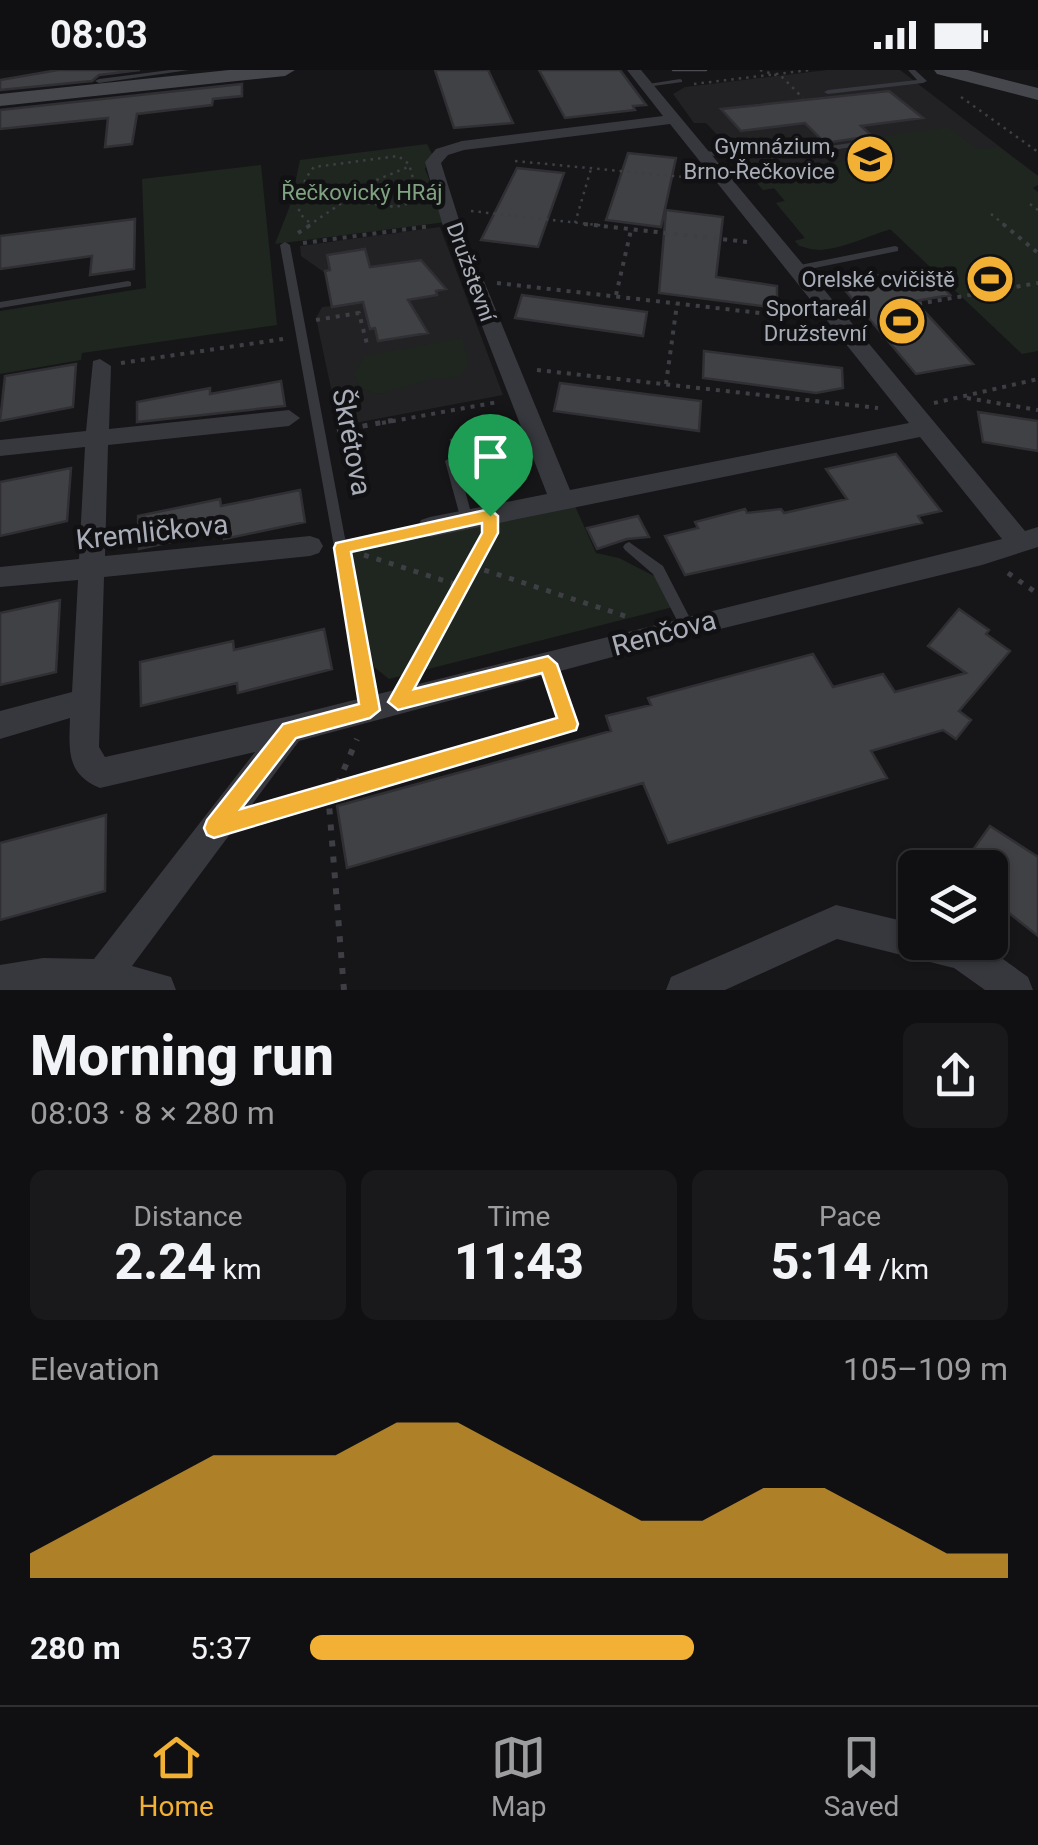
<!DOCTYPE html>
<html lang="en">
<head>
<meta charset="utf-8">
<style>
  body { margin:0; font-family:Roboto,sans-serif; background:#19191b; color:#f1f3f6; height:100vh; display:flex; flex-direction:column; font-size:38px; white-space:nowrap }
  * { box-sizing:border-box; margin:0 }
  p { font-size:32px; color:#9c9d9f }
  .icon { flex:none; width:55px; height:55px; fill:none; stroke:currentColor; stroke-width:2; stroke-linecap:round; stroke-linejoin:round }
  .map { position:relative; height:920px; overflow:hidden }
  .panel { display:flex; flex-direction:column; background:#101012; flex:1 }
  .panel>* { flex:none }
  .fabs { position:absolute; left:898px; top:780px; display:grid; gap:20px }
  .fabs a { display:grid; place-items:center; width:110px; height:110px; border-radius:15px; background:#101012; box-shadow:0 2px 8px #0004,0 0 0 2px #303032; font-size:50px }
  .pin { position:absolute; display:grid; place-items:center; width:85px; height:85px; color:#fff; margin:-102px -42px; border-radius:50% 50% 50% 0; rotate:-45deg; box-shadow:0 0 10px #0007 }
  .pin .icon { rotate:45deg }
  .round { display:grid; place-items:center; flex:none; width:105px; height:105px; border-radius:15px; background:#19191b }
  .overview { display:flex; align-items:center; justify-content:space-between; height:170px; padding:0 30px }
  h1 { font-size:55px; font-weight:800; line-height:75px }
  .metrics { display:grid; grid-template-columns:repeat(3,1fr); gap:15px; height:170px; padding:10px 30px }
  .metrics div { display:grid; align-content:center; border-radius:15px; background:#19191b; text-align:center }
  .metrics b { font-size:50px; font-weight:800 }
  .metrics small { font-size:28px; font-weight:400 }
  .metrics p { font-size:28px }
  .chart { height:280px; padding:20px 30px }
  .chart p { display:flex; justify-content:space-between }
  .chart svg { width:100%; height:180px; margin-top:10px; fill:#f2b134; opacity:.7 }
  ul { padding:0 30px; list-style:none; font-size:32px }
  li { display:grid; grid-template-columns:160px 120px 1fr; align-items:center; height:75px }
  li i { height:25px; border-radius:12px; background:#f2b134 }
  .status { display:flex; justify-content:space-between; align-items:center; height:70px; padding:0 50px; background:#101012; direction:ltr }
  .status svg { height:28px; fill:currentColor }
  .menu { display:flex; justify-content:space-around; align-items:center; height:140px; border-top:2px solid #303032; background:#101012; font-size:28px; color:#9c9d9f }
  .menu a { display:grid; justify-items:center; gap:5px }
  .menu .current { color:#f2b134 }
  .map>svg:first-child { display:block }
  .built { fill:#222225 }
  .green { fill:#1e261f }
  .building { fill:#404145; stroke:#303034; stroke-width:2.5 }
  .lines { fill:none; stroke-linecap:round; stroke-linejoin:round }
  .path-far3 { stroke:#3d3f44; stroke-width:2.5; stroke-dasharray:2.5 5; stroke-linecap:butt }
  .path-far2 { stroke:#3d3f44; stroke-width:4; stroke-dasharray:4 6; stroke-linecap:butt }
  .path-far1 { stroke:#3d3f44; stroke-width:5; stroke-dasharray:5 8; stroke-linecap:butt }
  .path { stroke:#3d3f44; stroke-width:6; stroke-dasharray:6 10; stroke-linecap:butt }
  .lane { fill:#37383d; fill-rule:evenodd }
  .street { fill:#37383d; fill-rule:evenodd }
  .secondary { fill:#45474d; fill-rule:evenodd }
  .tram { stroke:#4a4c52; stroke-width:2.5 }
  .route { fill:#f2b134; stroke:#fff; stroke-width:2.5; fill-rule:evenodd }
  .labels { text-anchor:middle; dominant-baseline:central; stroke-width:9; stroke-linejoin:round; paint-order:stroke }
  .far-poi-label { font-size:22px; fill:#a8adb8; stroke:#111113; text-anchor:end }
  .far-park-label { font-size:22px; fill:#7fa381; stroke:#111113 }
  .far-street-label { font-size:22px; fill:#a8adb8; stroke:#111113 }
  .street-label { font-size:28px; fill:#a8adb8; stroke:#111113 }
</style>
</head>
<body>
<div class="status"><b>08:03</b><svg viewBox="0 0 49 12"><path d="M0 12V9h3v3zM5 12V6h3v6zM10 12V3h3v9zM15 12V0h3v12zM26 1h20v11H26zM47 4h2v5h-2z"/></svg></div>
<div class="map">
<svg width="1038" height="920" viewBox="0 0 1038 920">
  <rect width="100%" height="100%" fill="#161618"/>
  <path class="built" d="M827 0H900L1038 106V115L822 180 799 176 795 171 805 168 776 133 785 131 774 118 763 120 744 98 727 91 717 80 723 79V71L706 53H694L673 24 685 17Z
    M440 157 503 325 339 356 316 248 322 237 332 236 325 203 301 186 300 176Z"/>
  <path class="green" d="M948 57 977 79 999 77 1038 106V115L1033 118 1038 122V281L1022 284 890 159C864 167 817 193 795 171L805 168 776 133 785 131 774 118 763 120 749 104 874 87 902 90 879 67Z
    M427 74 432 84 425 99 446 152 275 174 291 133 300 90Z
    M261 95 277 255 82 283 81 290 0 304V241L146 218 142 109Z
    M463 268 468 296 461 306 428 310 379 324 361 319 354 304 364 286Z
    M575 436 596 483 619 488 658 508 673 537 389 609 374 597 350 481Z"/>
  <path class="building" d="M58 0H140L99 5 92 11 0 20V10Z
    M435 0H488L513 53 454 58Z
    M539 0H620L646 35 633 36 635 40 565 48Z
    M242 14V26L213 29 212 35 137 44 132 74 105 77 108 48 0 59V40Z
    M889 21 923 48 861 56 872 66 825 73 805 53 741 61 721 39Z
    M628 83 676 88 661 157 606 150Z
    M517 98 564 103 538 177 481 170Z
    M666 140 723 147 716 207 777 216V238L659 223Z
    M135 149 134 199 90 205 92 186 0 199V166Z
    M365 179 370 197 421 190 446 219 436 221 437 225 408 230 428 263 378 271 375 258 370 259 363 232 332 237 325 201 330 200 327 185Z
    M924 198 950 225 915 231 973 294 916 304 838 212Z
    M522 225 647 242 643 266 515 248Z
    M704 281 842 298 843 318 816 323 703 308Z
    M76 294 73 337 0 351 5 306Z
    M281 311 285 336 137 352V332L210 318V324Z
    M560 313 701 331 699 361 554 341Z
    M978 342 1038 351V381L983 372Z
    M500 360 512 394 464 404 451 370Z
    M896 384 941 441 918 446 922 453 685 505 665 466 698 458 695 452 745 439 747 443 781 439 784 443 847 429 826 399Z
    M71 398 67 451 0 466V412Z
    M300 420 305 452 224 469 223 461 139 479 138 446 220 429 221 436Z
    M638 446 649 467 627 469 597 479 587 458Z
    M60 530 56 602 0 615V543Z
    M959 539 989 560 986 564 1010 581 959 641 971 650 956 669 943 660 871 681 887 708 668 773 643 713 347 798 337 736 611 661 606 646 651 635 648 628 813 584 833 617 883 604 895 622 966 603 928 576Z
    M324 559 332 599 238 623 237 613 141 636 140 592 233 571 234 580Z
    M106 745 105 821 0 850V773Z
    M990 756 1038 787V866L990 828V798H960Z"/>
  <g class="lines">
    <path class="path-far3" d="M760 0 782 7 803 28
      M694 14 810 0
      M961 27 1038 82
      M515 91 694 108
      M301 124 396 137 420 130
      M1030 134 1038 140
      M471 141 606 156
      M991 144 1006 156
      M309 152 299 143C299 125 302 111 314 97L398 86 409 94 414 112
      M575 153 591 99
      M308 156 374 111 408 97"/>
    <path class="path-far2" d="M584 154 748 172
      M1003 154 1038 183
      M298 163 312 154
      M303 173 431 156
      M497 213 804 248
      M616 225 631 160
      M918 234 1038 213
      M316 250 359 243 368 278
      M121 293 283 269
      M537 300 878 338
      M666 314 677 234
      M967 328 1038 340
      M934 333 1038 309
      M382 353 498 332"/>
    <path class="path-far1" d="M337 361 395 350
      M474 408 522 398
      M361 474 409 465
      M364 485 461 516
      M472 496 628 547
      M1008 503 1038 524
      M416 599 487 468"/>
    <path class="path" d="M263 745 569 653 555 615
      M344 920 329 734 357 669"/>
    <path class="lane" d="M170 0H189L99 13 95 11 99 9Z
      M908 0H915L927 11 923 13 828 24 824 22 828 20 917 10Z
      M680 9 682 10V12L646 17 642 15Z
      M870 70 874 72 873 74 770 89 701 85 697 83 701 81 770 85Z
      M285 172 290 175 377 639 375 644 370 646 365 644 363 639 280 175Z
      M895 176 898 177V181L795 202 790 199 795 196Z
      M128 211 131 212V216L0 238V232Z
      M451 387 457 391 473 450 467 455 461 450 445 391Z
      M629 472 663 496 694 556 692 560 687 562 682 560 653 504 625 480 623 477 625 474Z"/>
    <path class="street" d="M627 0H641L1025 461 1038 457V477L982 495 687 567 299 671 132 896 171 907 176 920H0V895L43 888 94 889 255 682 100 718C66 704 69 680 70 648L0 669V641L72 622 78 510 0 517V497L79 489 85 377 0 386V370L86 361 93 291 100 289 111 296 109 359 289 340 300 348 289 356 108 375 105 486 310 466 319 469 323 476 319 483 310 486 104 507 99 677 105 687 290 646 1002 469 920 367 430 467 421 464 418 457 421 450 430 447 547 424 442 153 425 92 436 79 462 71 663 46ZM670 54 909 353 570 420 460 153 441 93 448 85 464 80Z
      M836 835 915 854V872H979L1028 907 1033 920H985L954 898 837 869 725 920H666L671 907Z"/>
    <path class="secondary" d="M229 0H295L285 6 0 36V24Z
      M934 0H967L1038 18V30L937 4Z"/>
    <path class="tram" d="M673 0H706"/>
  </g>
  <path class="route" d="M490 439 498 446V463L414 619 548 586 557 594 578 654 576 660 214 768 207 765 204 758 207 750 283 654 359 634 334 478 336 473ZM482 453V463L388 632 398 640 542 603 557 648 241 739 296 668 370 648 380 640 351 482Z"/>
  <defs>
    <g id="school-disc" transform="scale(2.5)"><circle r="9.5" fill="#f2b134" stroke="#111113"/><path d="M0-5L7-2L0 1L-7-2ZM-4 1L0 2.5L4 1V4Q0 6-4 4Z" fill="#111"/></g>
    <g id="stadium-disc" transform="scale(2.5)"><circle r="9.5" fill="#f2b134" stroke="#111113"/><path d="M0-5a6.5 5 0 1 0 0 10a6.5 5 0 1 0 0-10ZM-3.5-1.8h7v3.6h-7Z" fill="#111"/></g>
  </defs>
  <g fill-rule="evenodd">
    <use href="#school-disc" x="870" y="89"/>
    <use href="#stadium-disc" x="990" y="209"/>
    <use href="#stadium-disc" x="902" y="251"/>
  </g>
  <g class="labels">
    <g class="far-poi-label">
      <text x="835" y="76">Gymnázium,<tspan x="835" dy="25">Brno-Řečkovice</tspan></text>
      <text x="955" y="209">Orelské cvičiště</text>
      <text x="867" y="238">Sportareál<tspan x="867" dy="25">Družstevní</tspan></text>
    </g>
    <g class="far-park-label">
      <text x="362" y="122">Řečkovický HRáj</text>
    </g>
    <g class="far-street-label">
      <text transform="translate(471 202) rotate(70)">Družstevní</text>
    </g>
    <g class="street-label">
      <text transform="translate(352 372) rotate(79)">Škrétova</text>
      <text transform="translate(152 462) rotate(-6)">Kremličkova</text>
      <text transform="translate(664 563) rotate(-15)">Renčova</text>
    </g>
  </g>
</svg>
<div class="fabs">
<a><svg class="icon" aria-label="layers" viewBox="0 0 24 24"><path d="M12 4l9 5-9 5-9-5zM3 14l9 5 9-5"/></svg></a>
</div>
<div class="pin" style="left:490px;top:446px;background:#1e9e55"><svg class="icon" aria-label="arrive" viewBox="0 0 24 24"><path d="M6 21V4h12l-3 4 3 4H6"/></svg></div>
</div>
<section class="panel">
<div class="overview"><div><h1>Morning run</h1><p>08:03 · 8 × 280 m</p></div><a class="round"><svg class="icon" aria-label="share" viewBox="0 0 24 24"><path d="M12 15V3M7 8l5-5 5 5M5 13v7h14v-7"/></svg></a></div>
<div class="metrics">
<div><p>Distance</p><b>2.24<small> km</small></b></div>
<div><p>Time</p><b>11:43</b></div>
<div><p>Pace</p><b>5:14<small> /km</small></b></div>
</div>
<div class="chart"><p><span>Elevation</span>105–109 m</p>
<svg viewBox="0 0 160 44" preserveAspectRatio="none"><path d="M0 44V38L10 30L20 22L30 14L40 14L50 14L60 6L70 6L80 14L90 22L100 30L110 30L120 22L130 22L140 30L150 38L160 38V44z"/></svg>
</div>
<ul>
<li><b>280 m</b>5:37<i style="width:55%"></i></li>
</ul>
</section>
<nav class="menu">
<a class="current"><svg class="icon" aria-label="home" viewBox="0 0 24 24"><path d="M3 11l9-7 9 7M6 9v11h12V9"/></svg>Home</a>
<a><svg class="icon" aria-label="map" viewBox="0 0 24 24"><path d="M3 6l6-2 6 2 6-2v14l-6 2-6-2-6 2zM9 4v14M15 6v14"/></svg>Map</a>
<a><svg class="icon" aria-label="saved" viewBox="0 0 24 24"><path d="M7 4h10v16l-5-4-5 4z"/></svg>Saved</a>
</nav>
</body>
</html>
